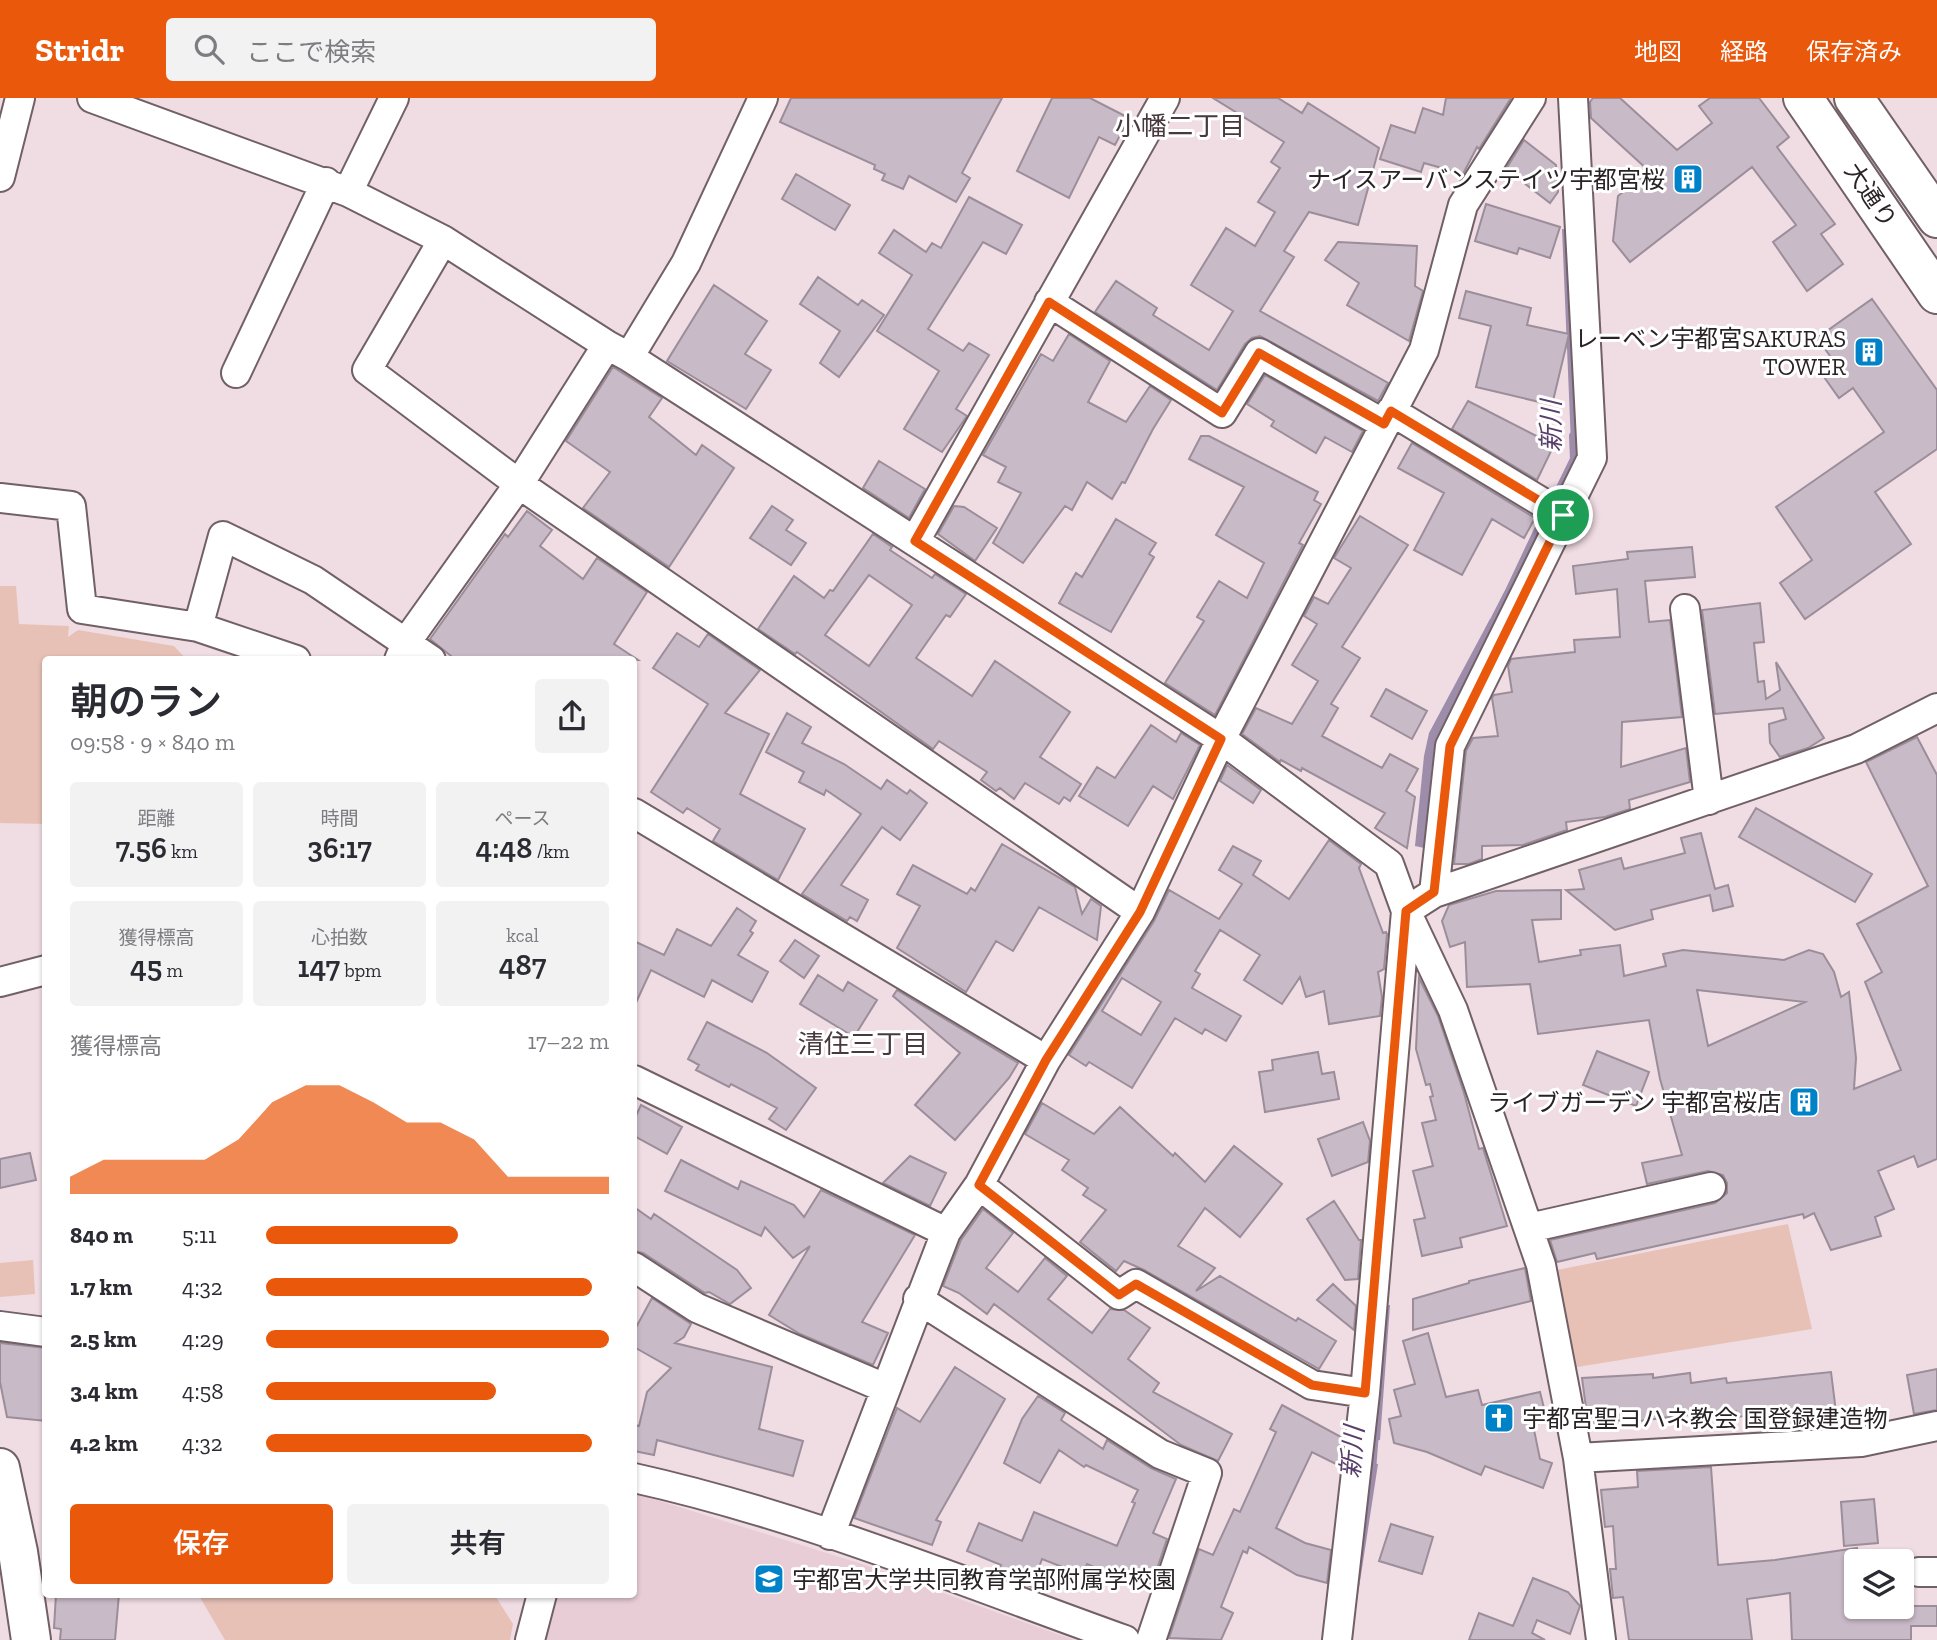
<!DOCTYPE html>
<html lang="ja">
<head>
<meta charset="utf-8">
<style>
  body { margin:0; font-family:"Zilla Slab","Noto Sans JP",serif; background:#f2f2f3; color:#2b2b33; height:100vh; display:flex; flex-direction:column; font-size:26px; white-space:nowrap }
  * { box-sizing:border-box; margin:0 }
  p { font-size:23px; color:#7c7c81 }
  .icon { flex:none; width:38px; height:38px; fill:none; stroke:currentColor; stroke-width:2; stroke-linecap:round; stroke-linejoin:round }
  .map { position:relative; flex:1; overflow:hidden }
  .drawer { position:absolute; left:42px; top:558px; width:595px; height:942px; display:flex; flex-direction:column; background:#fff; border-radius:7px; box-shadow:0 2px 5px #0004 }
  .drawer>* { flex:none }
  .controls { position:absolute; left:1844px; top:1451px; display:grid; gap:14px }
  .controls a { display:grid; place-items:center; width:70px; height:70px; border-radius:7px; background:#fff; box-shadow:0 2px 5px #0004; font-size:35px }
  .pin { position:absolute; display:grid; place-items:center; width:60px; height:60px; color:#fff; margin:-30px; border:4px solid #fff; border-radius:50%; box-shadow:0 2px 7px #0007 }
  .round { display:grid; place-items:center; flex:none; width:74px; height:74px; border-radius:7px; background:#f2f2f3 }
  .summary { display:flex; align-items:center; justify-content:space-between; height:119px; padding:0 28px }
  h1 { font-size:38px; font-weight:600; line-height:52px }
  .figures { display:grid; grid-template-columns:repeat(3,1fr); gap:10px; height:119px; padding:7px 28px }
  .figures div { display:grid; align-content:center; border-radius:7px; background:#f2f2f3; text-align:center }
  .figures b { font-size:30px; font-weight:600 }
  .figures small { font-size:19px; font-weight:400 }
  .figures p { font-size:19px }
  .chart { height:196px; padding:14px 28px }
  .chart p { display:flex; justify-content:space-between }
  .chart svg { width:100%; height:126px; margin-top:7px; fill:#ea580c; opacity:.7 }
  .cta { display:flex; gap:14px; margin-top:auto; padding:14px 28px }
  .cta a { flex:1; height:80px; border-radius:7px; background:#ea580c; color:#fff; font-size:28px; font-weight:600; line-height:80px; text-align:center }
  .cta a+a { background:#f2f2f3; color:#2b2b33 }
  ul { padding:0 28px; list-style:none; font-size:23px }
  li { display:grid; grid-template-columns:112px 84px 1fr; align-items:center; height:52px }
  li i { height:18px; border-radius:9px; background:#ea580c }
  header { display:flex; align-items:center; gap:42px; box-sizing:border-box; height:98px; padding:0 35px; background:#ea580c; color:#fff }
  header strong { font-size:33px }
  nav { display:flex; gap:38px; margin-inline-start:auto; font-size:24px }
  .search { width:490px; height:63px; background:#f2f2f3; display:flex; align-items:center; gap:18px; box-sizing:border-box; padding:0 24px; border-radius:7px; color:#7c7c81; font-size:26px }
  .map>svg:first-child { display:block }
  .built { fill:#e8cdd7 }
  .green { fill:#e8c1b6 }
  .water { fill:#9d8dab }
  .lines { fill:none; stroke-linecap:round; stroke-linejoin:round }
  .stream { stroke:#9d8dab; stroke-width:8 }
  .building { fill:#c9bac7; stroke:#9b8d99; stroke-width:2; fill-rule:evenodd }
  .street-casing { stroke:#716066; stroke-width:32 }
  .secondary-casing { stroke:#716066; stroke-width:42 }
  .highway-casing { stroke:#716066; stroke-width:42 }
  .street { stroke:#fff; stroke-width:28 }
  .secondary { stroke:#fff; stroke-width:38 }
  .highway { stroke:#fff; stroke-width:38 }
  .route-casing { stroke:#fff; stroke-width:14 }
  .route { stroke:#ea580c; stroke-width:9 }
  .labels { text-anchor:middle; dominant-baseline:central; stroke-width:6; stroke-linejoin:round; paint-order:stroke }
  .poi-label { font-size:24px; fill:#2a2325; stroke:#fff; text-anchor:end }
  .street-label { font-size:24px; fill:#2a2325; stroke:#fff }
  .neighbourhood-label { font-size:26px; fill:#48393f; stroke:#fff }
  .water-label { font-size:26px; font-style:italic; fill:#583f6b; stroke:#fff }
</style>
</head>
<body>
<header>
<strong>Stridr</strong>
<div class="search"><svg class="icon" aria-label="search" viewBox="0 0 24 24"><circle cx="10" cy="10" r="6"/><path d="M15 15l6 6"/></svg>ここで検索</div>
<nav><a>地図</a><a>経路</a><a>保存済み</a></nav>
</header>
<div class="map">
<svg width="1937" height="1542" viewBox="0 0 1937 1542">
  <rect width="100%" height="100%" fill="#f0dce3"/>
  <path class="built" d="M634 1395 862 1466 1074 1542H546L557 1496H634Z"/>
  <path class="green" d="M0 488H16L19 526 69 528 68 539 78 532 174 548 187 562H46L45 726 0 725Z
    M1788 1126 1812 1231 1571 1270 1552 1173Z
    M33 1162 35 1196 0 1199V1165Z
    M198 1496H494L513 1526 510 1542H225Z"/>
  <path class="water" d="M1562 131 1571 132 1580 350 1571 345Z
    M1542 414 1550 418 1507 509 1499 505Z
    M1490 521 1498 525 1438 641 1432 668 1424 750 1415 748 1424 658 1429 635Z
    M1390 1207 1380 1342 1371 1343 1382 1208Z
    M1368 1364 1378 1366 1351 1542H1342Z"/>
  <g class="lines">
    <path class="stream" d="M1553 404 1574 361 1573 338
      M1489 532 1507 497
      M1372 1373 1375 1334"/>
  </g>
  <path class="building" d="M791 0H1002L962 75 970 80 956 104 909 78 903 91 882 82 885 76 874 71 875 67 780 24Z
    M1052 0H1090L1129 20 1115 47 1099 39 1069 100 1017 73Z
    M1213 0H1278L1302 15 1308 5 1379 50 1358 127 1309 114 1284 153 1294 159 1260 213 1388 285 1378 303 1260 238 1252 240 1245 246 1217 292 1095 214 1116 183 1157 210 1153 217 1209 252 1233 213 1191 187 1226 130 1255 148 1275 114 1258 104 1280 70 1271 64 1284 44Z
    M1446 0H1511L1479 51 1477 49 1463 76 1424 65 1421 74 1380 61 1391 27 1415 35 1423 10 1443 17Z
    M1593 0H1620L1677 52 1712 25 1699 8 1710 0H1759L1789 39 1777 49 1835 126 1821 136 1843 166 1807 193 1773 144 1796 127 1752 69 1630 164 1613 143 1618 98 1649 73 1591 20 1590 4Z
    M1524 42 1556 67 1558 94 1550 105 1506 71Z
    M796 76 850 107 835 132 782 101Z
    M969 99 1022 127 1006 156 983 144 928 231 963 253 969 245 989 257 956 311 967 318 942 354 904 331 939 273 877 233 912 177 879 155 894 132 926 154 932 145 941 150Z
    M1486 106 1560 129 1550 160 1519 150 1517 156 1475 143Z
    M1338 144 1417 148 1415 188 1423 193 1409 243 1347 207 1359 185 1325 162Z
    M818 179 858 207 862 202 884 217 839 279 820 265 840 233 800 206Z
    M714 187 767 223 745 256 771 272 746 311 667 263Z
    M1466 193 1531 210 1527 227 1569 236 1552 307 1476 289 1491 228 1459 220Z
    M1872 201 1937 292V351L1875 394 1911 446 1805 521 1780 485 1812 462 1776 409 1884 334 1853 290 1839 300 1824 279 1838 269 1817 240Z
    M1069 236 1110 263 1088 304 1126 324 1150 288 1171 302 1153 331 1125 385 1122 384 1112 401 1087 384 1072 412 1065 408 1023 465 993 445 1021 395 998 384 1006 369 983 357 1041 256 1053 263Z
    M613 269 662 300 649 319 696 357 702 347 734 370 669 469 583 410 610 374 566 343Z
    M1265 277 1363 333 1352 354 1325 339 1316 355 1271 328 1274 323 1247 306Z
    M1468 303 1554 347 1537 382 1452 331Z
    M1201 338H1209L1318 394 1314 402 1321 406 1299 445 1303 447 1215 617 1165 585 1204 523 1197 519 1219 483 1247 500 1264 465 1216 437 1244 389 1189 361Z
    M1412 345 1535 420 1524 440 1492 421 1462 477 1414 452 1444 395 1398 370Z
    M879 363 925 391 909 420 863 390Z
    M772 408 793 422 786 432 806 445 791 467 750 440Z
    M954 408 964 409 997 430 975 463 938 436Z
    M527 413 552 432 540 448 583 481 597 460 647 494 614 546 638 562H456L430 541 505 436 508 439Z
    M1360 418 1408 447 1342 549 1360 560 1331 606 1338 610 1322 638 1382 670 1390 656 1418 671 1406 693 1415 699 1407 750 1375 730 1385 715 1302 670 1301 673 1281 662 1280 664 1242 636 1256 610 1292 626 1318 583 1292 567 1317 526 1304 518 1314 499 1328 506 1351 470 1334 460Z
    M1116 421 1156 445 1149 456 1154 459 1111 534 1059 505 1076 475 1082 479Z
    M873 436 892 449 890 452 932 480 935 476 966 496 950 519 946 517 916 560 972 598 995 563 1070 614 1040 659 1081 686 1070 703 1064 699 1059 706 1025 685 1014 701 1000 690 996 693 981 682 987 674 939 643 933 651 797 554 795 556 758 531 794 478 824 500 830 492 833 493ZM869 477 912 507 869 568 825 537Z
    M1692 449 1695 479 1645 483 1649 524 1670 522 1682 619 1622 624 1621 669 1686 650 1690 684 1629 702 1630 711 1605 719 1566 724 1567 732 1523 747 1482 748V761L1469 766H1454L1466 653 1473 640 1498 638 1492 600 1494 597 1512 594 1508 568 1511 561 1575 554 1574 542 1620 539 1617 491 1576 496 1573 468 1628 461 1627 454Z
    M1760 505 1764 544 1754 545 1758 584 1764 583 1766 601 1780 592 1776 564 1824 640 1808 650 1780 659 1770 645 1769 626 1786 621 1783 610 1715 616 1702 512Z
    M677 535 699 549 708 536 760 572 725 615 769 636 740 696 805 731 778 782 713 743 720 731 687 710 683 715 651 694 708 606 653 570Z
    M1386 591 1427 613 1412 641 1371 618Z
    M787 615 811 629 802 645 844 666 881 691 887 682 907 696 910 692 927 705 900 742 882 729 841 787 868 802 857 823 850 819 847 823 802 796 861 716 826 692 824 697 799 684 804 674 766 654Z
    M1151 627 1176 644 1181 635 1200 647 1173 701 1153 688 1128 728 1079 698 1097 669 1115 680Z
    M1917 639 1937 677V1061L1918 1069 1914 1058 1878 1073 1894 1111 1875 1119 1881 1138 1831 1152 1814 1115 1804 1120 1803 1116 1597 1161 1595 1155 1557 1164 1550 1142 1715 1105 1727 1095V1085L1723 1077 1708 1073 1647 1086 1642 1065 1682 1057 1660 981 1649 922 1538 936 1530 886 1467 889 1465 844 1450 849 1442 823 1449 807 1496 793 1561 792V821L1532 822 1539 864 1581 857 1580 852 1620 847 1624 878 1666 868 1663 856 1683 852 1784 862 1809 852 1823 856 1834 874 1841 899 1849 894 1856 960 1854 991 1901 972 1865 884 1882 874 1857 826 1928 788 1866 664ZM1697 892 1805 904 1708 948Z
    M1227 667 1261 692 1253 705 1220 683Z
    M1756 710 1872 776 1855 804 1739 739Z
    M1701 735 1715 791 1728 787 1733 808 1713 813 1710 797 1651 812 1653 821 1615 832 1566 792 1584 791 1579 772 1621 760 1624 771 1685 755 1681 740Z
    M1329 742 1361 766 1359 770 1383 835 1386 834 1387 836 1384 871 1378 874 1382 899 1380 918 1329 926 1324 893 1306 899 1300 879 1282 906 1244 882 1260 857 1220 832 1195 873 1200 876 1192 890 1241 918 1226 943 1205 931 1202 936 1175 920 1132 990 1089 964 1086 968 1069 957 1154 823 1169 792 1219 821 1242 786 1219 772 1233 748 1261 763 1253 777 1289 801ZM1122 880 1161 904 1141 937 1102 913Z
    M1002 746 1075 789 1082 816 1091 801 1101 808 1097 842 1039 809 1013 853 996 843 966 894 897 850 920 808 897 796 913 767 967 796 971 790 975 793Z
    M737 810 756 823 750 833 753 835 738 857 768 874 752 904 712 882 704 899 651 872 634 909V843L664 857 677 831 711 848Z
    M795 842 819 858 804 880 780 863Z
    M818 877 843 893 848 884 877 902 854 939 800 906Z
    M1419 880 1438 918 1464 995 1479 1051 1483 1050 1507 1128 1460 1140 1462 1149 1422 1158 1414 1122 1425 1120 1413 1073 1433 1068 1422 1025 1436 1022 1430 999 1433 998 1430 986 1426 987 1416 951Z
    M897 892 1018 965 1009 980 955 1042 915 1007 960 955 893 898Z
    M707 924 767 955 816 990 786 1032 769 1021 777 1010 731 986 729 989 696 972 699 967 688 961Z
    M1597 953 1649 974 1636 1008 1583 987Z
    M1318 954 1322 976 1334 974 1339 1001 1265 1014 1259 974 1273 972 1272 962Z
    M1042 1005 1094 1036 1120 1009 1173 1058 1175 1055 1205 1084 1234 1048 1282 1086 1240 1139 1205 1110 1178 1148 1215 1170 1196 1193 1220 1178 1296 1223 1298 1220 1336 1243 1319 1271 1144 1172 1124 1163 1116 1173 1080 1144 1106 1112 1083 1097 1088 1090 1062 1072 1069 1062 1025 1036Z
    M641 1007 682 1029 667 1056 634 1038V1022Z
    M1363 1024 1370 1043 1368 1064 1332 1078 1318 1041Z
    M30 1055 36 1082 0 1090V1061Z
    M910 1058 946 1075 930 1108 883 1085Z
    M681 1062 738 1091 741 1083 794 1107 804 1119 821 1092 915 1137 862 1224 888 1235 873 1267 800 1236 769 1217 810 1148 793 1160 765 1129 761 1138 665 1093Z
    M1334 1103 1359 1142H1361L1358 1181 1345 1182 1307 1121Z
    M634 1109 651 1121 654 1116 737 1172 751 1190 730 1206 709 1194 705 1195 643 1155 634 1153Z
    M983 1111 1013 1135 986 1170 1018 1194 1045 1160 1067 1178 1048 1201 1084 1229 1092 1235 1110 1211 1124 1212 1150 1230 1128 1261 1159 1285 1153 1294 1232 1336 1218 1363 1181 1347 994 1206 987 1216 959 1195 943 1188 961 1142Z
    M1525 1170 1531 1203 1413 1232V1201L1469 1185V1183Z
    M1333 1186 1356 1208 1354 1232 1317 1202Z
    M652 1200 691 1226 684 1239 675 1245 772 1269 759 1331 803 1343 793 1378 657 1342 654 1357 634 1353V1327L639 1328 647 1294 671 1270 634 1249V1233Z
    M1428 1235 1446 1299 1478 1292 1482 1307 1540 1294 1547 1322 1533 1327 1540 1361 1552 1365 1543 1390 1485 1368 1481 1377 1427 1354 1394 1345 1389 1321 1401 1318 1394 1292 1415 1286 1403 1243Z
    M0 1245 46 1250V1323L7 1319 0 1284Z
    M955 1269 1005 1301 936 1422 941 1424 932 1447 854 1420 897 1310 920 1324Z
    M1937 1271V1312L1914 1316 1907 1277Z
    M1831 1274 1836 1314 1769 1322 1768 1315 1737 1319 1736 1313 1700 1319V1315L1625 1325 1624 1322 1588 1325 1582 1280 1653 1276V1280L1690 1275 1691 1285 1726 1280 1727 1285Z
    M1038 1298 1065 1315 1061 1322 1103 1351 1107 1342 1151 1370 1176 1381 1153 1435 1167 1441 1150 1492 1087 1466 1083 1477 1042 1461 1032 1489 997 1475 1001 1467 967 1453 979 1425 1022 1443 1034 1414 1117 1448 1135 1405 1132 1404 1138 1392 1086 1367 1084 1369 1059 1352 1040 1385 1004 1365 1022 1321Z
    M1282 1307 1343 1340 1340 1368 1312 1354 1276 1430 1305 1445 1331 1452 1327 1485 1297 1477 1249 1449 1247 1455 1243 1453 1221 1509 1233 1515 1221 1542 1169 1540 1199 1451 1213 1457 1234 1411 1240 1414 1276 1334 1270 1331Z
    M1711 1369 1718 1467 1775 1462 1857 1450V1508H1937V1528H1911V1542H1792L1790 1495 1747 1501 1752 1542H1629L1623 1499 1613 1500 1610 1471H1616L1613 1428 1605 1429 1601 1392 1638 1389 1637 1373Z
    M1874 1401 1878 1445 1844 1448 1841 1404Z
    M1391 1426 1433 1439 1422 1476 1379 1463Z
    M1533 1480 1568 1494 1580 1508 1570 1536 1537 1522 1532 1535 1545 1542H1469L1479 1515 1513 1528Z
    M56 1496H119L115 1542H60L61 1531 54 1530Z"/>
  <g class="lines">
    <g class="street-casing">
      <path id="street" d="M92 0 348 94 443 142 607 247 629 259 1221 641 1389 766 1406 813 1453 912 1541 1167 1578 1360 1601 1542
        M0 79 20 0
        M348 94 394 0
        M443 142 367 272 519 386 1140 814
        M1049 204 1222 315 1259 255 1384 326
        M629 259 686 165 763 0
        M236 275 326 84
        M1391 313 1563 417
        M0 400 71 408 82 511 198 529 223 438 313 482 431 562
        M915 443 1165 0
        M1685 511 1709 702
        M198 529 296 562
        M399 562 407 543 519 386 607 247
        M634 715 1046 962
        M1434 795 1450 648 1592 360 1573 0
        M0 884 46 872
        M634 982 946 1134
        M979 1087 1119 1197 1136 1186 1312 1287 1365 1295
        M1529 1130 1711 1089
        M634 1169 697 1210 885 1290
        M918 1201 1160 1356 1207 1375 1151 1542
        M0 1228 46 1234
        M1578 1360 1861 1344 1937 1328
        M634 1380C801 1417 963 1484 1125 1542
        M830 1437 946 1134 979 1087 1046 962 1140 814 1221 641 1424 252 1463 107 1531 0
        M1919 1474H1937
        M530 1542 542 1496
        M1337 1542 1365 1295 1406 813 1434 795 1856 651 1937 610"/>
    </g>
    <g class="secondary-casing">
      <path id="secondary" d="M0 1370 18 1454 31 1542"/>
    </g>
    <g class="highway-casing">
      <path id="highway" d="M1803 0 1937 196
        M1854 0 1937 120"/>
    </g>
    <use href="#street" class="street"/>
    <use href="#secondary" class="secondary"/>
    <use href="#highway" class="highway"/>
  </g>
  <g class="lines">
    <g class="route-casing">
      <path id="route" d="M1049 204 1222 315 1259 255 1384 326 1391 313 1563 417 1450 648 1434 794 1406 813 1365 1295 1312 1287 1136 1186 1119 1197 979 1087 1046 962 1140 814 1221 641 915 443Z"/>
    </g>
    <use href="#route" class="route"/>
  </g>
  <defs>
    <g id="building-square" transform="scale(1.575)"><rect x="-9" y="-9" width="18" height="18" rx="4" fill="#0082c9" stroke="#fff"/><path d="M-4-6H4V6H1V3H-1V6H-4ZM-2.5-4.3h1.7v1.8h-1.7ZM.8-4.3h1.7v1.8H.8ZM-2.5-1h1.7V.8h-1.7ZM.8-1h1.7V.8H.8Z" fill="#fff"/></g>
    <g id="church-square" transform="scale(1.575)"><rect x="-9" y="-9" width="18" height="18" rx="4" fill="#0082c9" stroke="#fff"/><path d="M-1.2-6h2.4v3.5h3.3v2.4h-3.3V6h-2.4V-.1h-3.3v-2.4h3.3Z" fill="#fff"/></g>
    <g id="school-square" transform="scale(1.575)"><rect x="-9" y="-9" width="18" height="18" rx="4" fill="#0082c9" stroke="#fff"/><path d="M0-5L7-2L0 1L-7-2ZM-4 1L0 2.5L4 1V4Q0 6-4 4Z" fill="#fff"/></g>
  </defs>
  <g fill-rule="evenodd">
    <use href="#building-square" x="1688" y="81"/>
    <use href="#building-square" x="1869" y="254"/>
    <use href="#building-square" x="1804" y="1004"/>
    <use href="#church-square" x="1499" y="1320"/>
    <use href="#school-square" x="769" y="1481"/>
  </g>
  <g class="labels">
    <g class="poi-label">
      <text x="1665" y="81">ナイスアーバンステイツ宇都宮桜</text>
      <text x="1846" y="240">レーベン宇都宮SAKURAS<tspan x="1846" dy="28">TOWER</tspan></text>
      <text x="1781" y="1004">ライブガーデン 宇都宮桜店</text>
      <text x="1522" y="1320" text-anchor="start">宇都宮聖ヨハネ教会 国登録建造物</text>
      <text x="792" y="1481" text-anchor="start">宇都宮大学共同教育学部附属学校園</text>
    </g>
    <g class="street-label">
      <text transform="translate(1871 97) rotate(56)">大通り</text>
    </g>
    <g class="neighbourhood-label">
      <text x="1180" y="28">小幡二丁目</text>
      <text x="863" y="946">清住三丁目</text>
    </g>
    <g class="water-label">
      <text transform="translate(1551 328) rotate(-90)">新川</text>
      <text transform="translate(1352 1354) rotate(-85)">新川</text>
    </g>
  </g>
</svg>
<div class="controls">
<a><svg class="icon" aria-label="layers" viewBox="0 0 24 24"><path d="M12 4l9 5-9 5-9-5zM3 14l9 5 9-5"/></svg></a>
</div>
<div class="pin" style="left:1563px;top:417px;background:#1e9e55"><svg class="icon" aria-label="arrive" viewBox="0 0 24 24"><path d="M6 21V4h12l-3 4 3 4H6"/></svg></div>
<section class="drawer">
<div class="summary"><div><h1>朝のラン</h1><p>09:58 · 9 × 840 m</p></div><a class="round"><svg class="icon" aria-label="share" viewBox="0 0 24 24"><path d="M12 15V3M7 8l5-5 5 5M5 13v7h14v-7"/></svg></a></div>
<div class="figures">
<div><p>距離</p><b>7.56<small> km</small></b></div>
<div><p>時間</p><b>36:17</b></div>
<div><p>ペース</p><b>4:48<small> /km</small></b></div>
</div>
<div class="figures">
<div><p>獲得標高</p><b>45<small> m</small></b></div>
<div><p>心拍数</p><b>147<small> bpm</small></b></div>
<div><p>kcal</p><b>487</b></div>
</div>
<div class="chart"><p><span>獲得標高</span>17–22 m</p>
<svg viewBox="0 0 160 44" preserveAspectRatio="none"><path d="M0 44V38L10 32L20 32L30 32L40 32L50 25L60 12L70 6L80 6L90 12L100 19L110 19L120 25L130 38L140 38L150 38L160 38V44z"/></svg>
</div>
<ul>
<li><b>840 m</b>5:11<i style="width:56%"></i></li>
<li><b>1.7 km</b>4:32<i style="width:95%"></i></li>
<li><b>2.5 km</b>4:29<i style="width:100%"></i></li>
<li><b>3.4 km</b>4:58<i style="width:67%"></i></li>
<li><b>4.2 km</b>4:32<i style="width:95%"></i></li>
</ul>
<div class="cta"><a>保存</a><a>共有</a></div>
</section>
</div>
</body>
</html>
